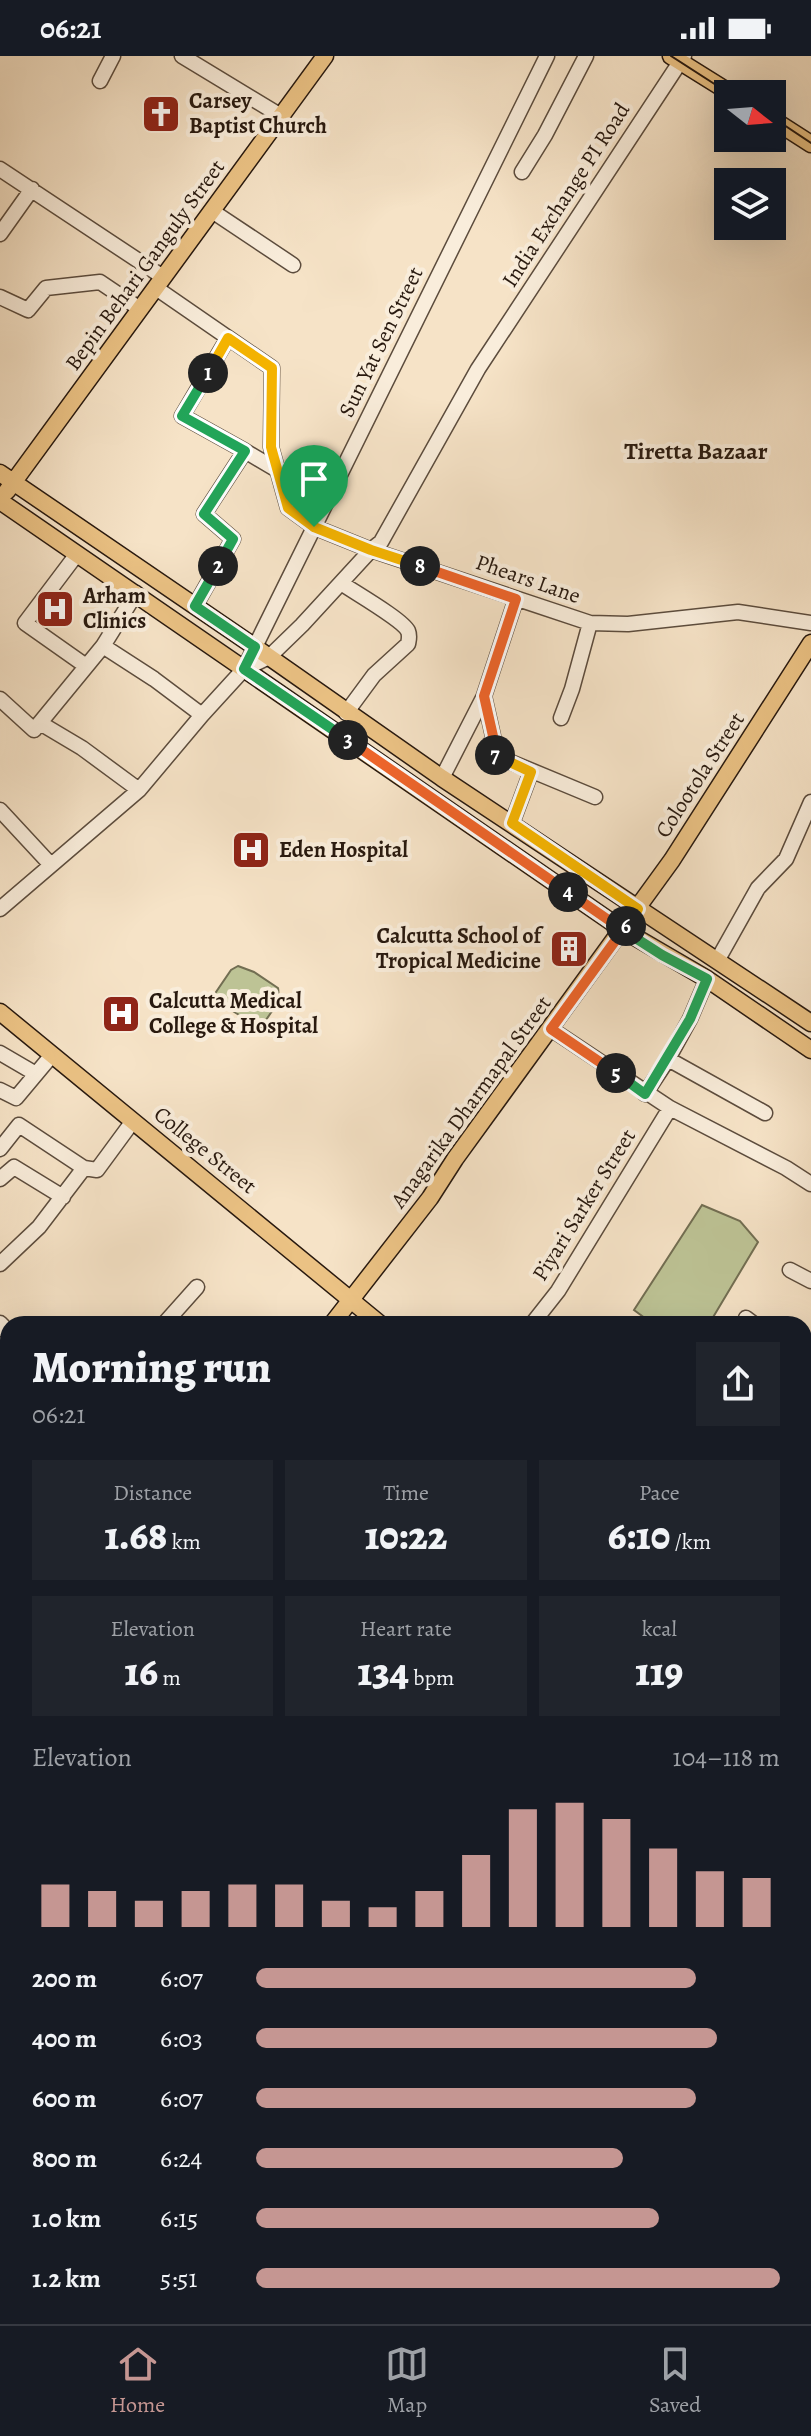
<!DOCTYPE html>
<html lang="en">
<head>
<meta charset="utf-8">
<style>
  body { margin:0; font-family:Alegreya,serif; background:#20242c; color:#f1f3f6; height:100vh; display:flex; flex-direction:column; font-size:30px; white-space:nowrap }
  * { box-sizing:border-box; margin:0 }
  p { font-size:26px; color:#9ea1a6 }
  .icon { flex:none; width:44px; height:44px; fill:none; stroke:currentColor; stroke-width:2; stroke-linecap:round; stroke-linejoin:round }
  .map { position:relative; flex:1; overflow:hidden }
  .sheet { position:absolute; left:0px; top:1260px; width:812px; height:1008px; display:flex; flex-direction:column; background:#171b24; border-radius:24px 24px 0 0; box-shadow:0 8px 32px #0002 }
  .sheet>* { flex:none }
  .needle { width:52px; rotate:107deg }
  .buttons { position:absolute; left:714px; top:24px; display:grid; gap:16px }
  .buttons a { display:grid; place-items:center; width:72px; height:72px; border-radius:0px; background:#171b24; box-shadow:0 8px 32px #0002; font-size:40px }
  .pin { position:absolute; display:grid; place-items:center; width:68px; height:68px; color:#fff; margin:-82px -34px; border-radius:50% 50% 50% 0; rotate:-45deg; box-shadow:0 0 8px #0007 }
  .pin .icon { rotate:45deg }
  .km { position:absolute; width:40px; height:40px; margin:-20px; border-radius:50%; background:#222; color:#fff; font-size:22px; line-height:40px; text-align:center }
  .round { display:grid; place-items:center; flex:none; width:84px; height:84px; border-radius:0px; background:#20242c }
  .overview { display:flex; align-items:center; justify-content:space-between; height:136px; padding:0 32px }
  h1 { font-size:44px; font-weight:800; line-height:60px }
  .figures { display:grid; grid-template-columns:repeat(3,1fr); gap:12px; height:136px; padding:8px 32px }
  .figures div { display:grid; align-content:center; border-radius:0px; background:#20242c; text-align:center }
  .figures b { font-size:40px; font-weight:800 }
  .figures small { font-size:22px; font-weight:400 }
  .figures p { font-size:22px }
  .chart { height:224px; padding:16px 32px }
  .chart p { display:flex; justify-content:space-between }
  .chart svg { width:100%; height:144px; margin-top:8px; stroke:#c59692; stroke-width:6 }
  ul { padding:0 32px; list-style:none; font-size:26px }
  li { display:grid; grid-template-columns:128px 96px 1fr; align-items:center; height:60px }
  li i { height:20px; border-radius:10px; background:#c59692 }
  .status { display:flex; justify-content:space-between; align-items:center; height:56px; padding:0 40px; background:#171b24; direction:ltr }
  .status svg { height:22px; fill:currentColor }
  .dock { display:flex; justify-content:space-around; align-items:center; height:112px; border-top:2px solid #363941; background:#171b24; font-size:22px; color:#9ea1a6 }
  .dock a { display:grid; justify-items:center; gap:4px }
  .dock .current { color:#c59692 }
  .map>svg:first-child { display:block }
  .green { fill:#bdc395; stroke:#726e52; stroke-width:2 }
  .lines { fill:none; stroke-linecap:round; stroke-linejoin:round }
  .minor-casing { stroke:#5c4c3d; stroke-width:17 }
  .major-casing { stroke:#28190f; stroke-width:19 }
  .minor { stroke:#f9eddb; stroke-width:14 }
  .major { stroke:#ebc284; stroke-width:16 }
  .tram { stroke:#28190f; stroke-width:2 }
  .split-1-casing { stroke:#fff; stroke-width:16 }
  .split-2-casing { stroke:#fff; stroke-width:16 }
  .split-3-casing { stroke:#fff; stroke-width:16 }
  .split-4-casing { stroke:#fff; stroke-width:16 }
  .split-5-casing { stroke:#fff; stroke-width:16 }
  .split-6-casing { stroke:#fff; stroke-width:16 }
  .split-7-casing { stroke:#fff; stroke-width:16 }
  .split-8-casing { stroke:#fff; stroke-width:16 }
  .split-9-casing { stroke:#fff; stroke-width:16 }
  .split-1 { stroke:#f5b400; stroke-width:10 }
  .split-2 { stroke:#22a559; stroke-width:10 }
  .split-3 { stroke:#22a559; stroke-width:10 }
  .split-4 { stroke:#f0652b; stroke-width:10 }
  .split-5 { stroke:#f0652b; stroke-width:10 }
  .split-6 { stroke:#22a559; stroke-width:10 }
  .split-7 { stroke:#f5b400; stroke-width:10 }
  .split-8 { stroke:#f0652b; stroke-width:10 }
  .split-9 { stroke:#f5b400; stroke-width:10 }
  .labels { text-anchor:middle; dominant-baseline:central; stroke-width:8; stroke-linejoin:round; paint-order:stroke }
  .poi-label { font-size:22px; font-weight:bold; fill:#28190f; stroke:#f9eddb; text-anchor:start }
  .street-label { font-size:22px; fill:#28190f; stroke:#f9eddb }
  .neighbourhood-label { font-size:24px; font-weight:bold; fill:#28190f; stroke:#f9eddb }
</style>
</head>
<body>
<div class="status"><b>06:21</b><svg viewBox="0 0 49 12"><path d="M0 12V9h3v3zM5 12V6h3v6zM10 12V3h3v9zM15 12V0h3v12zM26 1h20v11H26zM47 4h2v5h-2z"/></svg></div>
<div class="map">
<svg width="811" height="2268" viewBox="0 0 811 2268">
  <rect width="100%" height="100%" fill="#f6e3c7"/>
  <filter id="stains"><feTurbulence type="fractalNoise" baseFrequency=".0025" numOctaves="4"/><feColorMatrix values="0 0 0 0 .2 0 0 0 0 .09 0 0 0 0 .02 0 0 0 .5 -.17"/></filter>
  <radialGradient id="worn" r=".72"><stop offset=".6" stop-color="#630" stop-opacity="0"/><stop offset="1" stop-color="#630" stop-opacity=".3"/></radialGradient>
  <path class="green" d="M238 910 254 916 278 932C281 946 268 961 260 972L212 942 231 914Z
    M702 1149 740 1165 758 1186 709 1268H653L634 1254Z"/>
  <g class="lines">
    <g class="minor-casing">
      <path id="minor" d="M182 0 281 60
        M100 25 113 0
        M0 113 163 221
        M522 116 545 79 586 0
        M212 155 293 209
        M0 178 32 133
        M156 232 272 312 271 391 288 452 314 471 371 494 590 567 628 568 738 556 811 567
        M0 241 28 254 46 232 100 226 140 253
        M245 395 277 414
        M77 498 25 567 86 610
        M341 527C354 536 403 564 408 575 410 580 409 583 408 588L374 619 346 657
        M516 543 484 640 493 680 489 697 595 741
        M195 550 233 483 204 458 245 395 182 360 228 282
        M103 590 154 623 202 659
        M244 613 269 601 302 569 371 494 381 486 478 313 684 0
        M0 643 34 674 103 590 136 537
        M561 662 572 633 590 567
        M40 667 82 692 139 734
        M442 722 484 640
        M0 754 51 809
        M512 767 531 716
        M0 853 139 734 202 659 244 613 547 0
        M717 905 758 832 786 803 811 746
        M551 973 670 1052 786 1112 811 1128
        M0 997 36 1018
        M668 1003 690 963 707 923
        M0 1034 16 1042 52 999
        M645 1038 668 1003 765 1057
        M0 1093 19 1069 84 1112
        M0 1123 14 1111 63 1141
        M0 1208 39 1171 84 1112 97 1114 133 1065
        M790 1214 811 1225
        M746 1262 754 1268
        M0 1267 3 1270 0 1273
        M164 1268 197 1231
        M532 1268 558 1235 670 1052
        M805 1304 811 1295
        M0 1305 8 1309
        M0 1330 8 1320
        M0 1442 8 1448
        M0 1486 8 1492
        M0 1822 4 1797
        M7 1917H8
        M0 1948 8 1950
        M0 1975 8 1980
        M0 2039 8 2030
        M804 2104 811 2109
        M0 2183 8 2188
        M0 2241 8 2249
        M182 2260 195 2268
        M406 2260 425 2268
        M16 2268 23 2260
        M290 2268 295 2260"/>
    </g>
    <g class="major-casing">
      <path id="major" d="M671 0 732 38
        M772 63 811 88
        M0 417 255 591 442 722 811 967
        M7 435 325 0
        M0 445 623 874 707 923 811 994
        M0 956 380 1268
        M332 1268 430 1142 455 1103 672 804 811 587
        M804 1426 811 1421
        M804 1606 811 1612
        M0 1688 8 1678
        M0 1732 8 1737
        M0 1780 8 1778
        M0 1797 8 1795
        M804 1917 811 1906
        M636 2260 646 2268
        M574 2268 580 2260"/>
    </g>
    <use href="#minor" class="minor"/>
    <use href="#major" class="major"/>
    <path class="tram" d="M671 0 730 38
      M772 61 811 87
      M804 1604 811 1610"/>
  </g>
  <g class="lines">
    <g class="split-1-casing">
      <path id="split-1" d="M208 317 228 282 272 312 271 391 288 452 314 471"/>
    </g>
    <g class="split-2-casing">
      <path id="split-2" d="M208 317 182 360 245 395 204 458 233 483 218 510"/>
    </g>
    <g class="split-3-casing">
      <path id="split-3" d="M218 510 195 550 255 591 244 613 348 684"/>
    </g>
    <g class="split-4-casing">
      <path id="split-4" d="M348 684 568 836"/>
    </g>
    <g class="split-5-casing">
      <path id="split-5" d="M568 836 623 874 551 973 616 1017"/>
    </g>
    <g class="split-6-casing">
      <path id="split-6" d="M616 1017 645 1038 690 963 707 923 662 899 623 874 626 870"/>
    </g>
    <g class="split-7-casing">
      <path id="split-7" d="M495 699 531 716 512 767 638 853 626 870"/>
    </g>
    <g class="split-8-casing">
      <path id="split-8" d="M420 510 516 543 484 640 493 680 489 697 495 699"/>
    </g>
    <g class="split-9-casing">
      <path id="split-9" d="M314 471 371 494 420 510"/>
    </g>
    <use href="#split-1" class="split-1"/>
    <use href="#split-2" class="split-2"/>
    <use href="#split-3" class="split-3"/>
    <use href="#split-4" class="split-4"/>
    <use href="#split-5" class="split-5"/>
    <use href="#split-6" class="split-6"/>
    <use href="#split-7" class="split-7"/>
    <use href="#split-8" class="split-8"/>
    <use href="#split-9" class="split-9"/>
  </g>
  <defs>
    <g id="church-square" transform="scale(2)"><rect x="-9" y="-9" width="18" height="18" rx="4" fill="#8f2418" stroke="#f9eddb"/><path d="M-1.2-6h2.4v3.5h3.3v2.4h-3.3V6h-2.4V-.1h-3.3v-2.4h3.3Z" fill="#fff"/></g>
    <g id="hospital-square" transform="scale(2)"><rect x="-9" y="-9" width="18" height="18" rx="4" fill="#8f2418" stroke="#f9eddb"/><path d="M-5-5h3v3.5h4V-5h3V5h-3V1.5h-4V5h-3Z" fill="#fff"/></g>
    <g id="building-square" transform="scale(2)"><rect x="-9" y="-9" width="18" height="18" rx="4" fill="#8f2418" stroke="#f9eddb"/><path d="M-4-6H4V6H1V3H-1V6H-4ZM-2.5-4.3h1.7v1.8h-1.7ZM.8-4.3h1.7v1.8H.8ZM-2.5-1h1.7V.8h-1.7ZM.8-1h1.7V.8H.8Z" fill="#fff"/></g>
  </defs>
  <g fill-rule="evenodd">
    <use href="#church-square" x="161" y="58"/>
    <use href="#hospital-square" x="55" y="553"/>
    <use href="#hospital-square" x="251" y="794"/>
    <use href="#building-square" x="569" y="893"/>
    <use href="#hospital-square" x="121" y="958"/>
  </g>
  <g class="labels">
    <g class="poi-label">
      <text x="189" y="45">Carsey<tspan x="189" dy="25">Baptist Church</tspan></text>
      <text x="83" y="540">Arham<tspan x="83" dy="25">Clinics</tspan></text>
      <text x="279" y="794">Eden Hospital</text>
      <text x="541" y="880" text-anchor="end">Calcutta School of<tspan x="541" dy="25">Tropical Medicine</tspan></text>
      <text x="149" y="945">Calcutta Medical<tspan x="149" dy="25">College &amp; Hospital</tspan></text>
    </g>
    <g class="street-label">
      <text transform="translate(566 139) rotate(-57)">India Exchange PI Road</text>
      <text transform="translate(145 209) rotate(-54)">Bepin Behari Ganguly Street</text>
      <text transform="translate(381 286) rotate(-64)">Sun Yat Sen Street</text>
      <text transform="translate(528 523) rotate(19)">Phears Lane</text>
      <text transform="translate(700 719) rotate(-57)">Colootola Street</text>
      <text transform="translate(471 1046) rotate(-54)">Anagarika Dharmapal Street</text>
      <text transform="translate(205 1094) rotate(39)">College Street</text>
      <text transform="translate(584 1149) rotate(-58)">Piyari Sarker Street</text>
    </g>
    <g class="neighbourhood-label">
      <text x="696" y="395">Tiretta Bazaar</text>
    </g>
  </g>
  <rect width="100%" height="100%" filter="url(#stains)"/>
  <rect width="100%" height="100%" fill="url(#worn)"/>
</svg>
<div class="buttons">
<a><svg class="needle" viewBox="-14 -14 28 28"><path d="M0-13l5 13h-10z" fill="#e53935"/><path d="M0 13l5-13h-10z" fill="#9ea1a6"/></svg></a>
<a><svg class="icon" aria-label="layers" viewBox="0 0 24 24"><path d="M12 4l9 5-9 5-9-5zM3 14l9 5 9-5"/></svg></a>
</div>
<div class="pin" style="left:314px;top:471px;background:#1e9e55"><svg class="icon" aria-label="arrive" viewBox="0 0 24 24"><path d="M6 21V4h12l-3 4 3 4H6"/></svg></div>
<b class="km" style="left:208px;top:317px">1</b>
<b class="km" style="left:218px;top:510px">2</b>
<b class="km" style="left:348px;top:684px">3</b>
<b class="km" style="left:568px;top:836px">4</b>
<b class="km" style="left:616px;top:1017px">5</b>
<b class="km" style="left:626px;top:870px">6</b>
<b class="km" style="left:495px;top:699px">7</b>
<b class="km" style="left:420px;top:510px">8</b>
<section class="sheet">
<div class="overview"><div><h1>Morning run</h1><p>06:21</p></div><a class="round"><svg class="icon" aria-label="share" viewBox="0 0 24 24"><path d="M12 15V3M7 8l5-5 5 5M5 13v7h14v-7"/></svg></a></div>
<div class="figures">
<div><p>Distance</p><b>1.68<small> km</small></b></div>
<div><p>Time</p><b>10:22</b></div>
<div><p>Pace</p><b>6:10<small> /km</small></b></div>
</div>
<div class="figures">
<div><p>Elevation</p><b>16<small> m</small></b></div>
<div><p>Heart rate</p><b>134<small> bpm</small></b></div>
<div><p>kcal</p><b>119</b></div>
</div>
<div class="chart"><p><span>Elevation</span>104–118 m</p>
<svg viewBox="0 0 160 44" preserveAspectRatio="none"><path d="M5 44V31M15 44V33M25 44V36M35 44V33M45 44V31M55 44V31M65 44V36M75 44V38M85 44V33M95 44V22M105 44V8M115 44V6M125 44V11M135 44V20M145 44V27M155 44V29"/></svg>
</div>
<ul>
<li><b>200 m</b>6:07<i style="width:84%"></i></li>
<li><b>400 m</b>6:03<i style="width:88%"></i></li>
<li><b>600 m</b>6:07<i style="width:84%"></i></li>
<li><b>800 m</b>6:24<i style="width:70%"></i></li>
<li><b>1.0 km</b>6:15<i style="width:77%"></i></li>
<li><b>1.2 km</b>5:51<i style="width:100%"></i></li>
</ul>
</section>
</div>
<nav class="dock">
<a class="current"><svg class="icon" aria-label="home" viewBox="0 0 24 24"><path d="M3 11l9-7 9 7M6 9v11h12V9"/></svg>Home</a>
<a><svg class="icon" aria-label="map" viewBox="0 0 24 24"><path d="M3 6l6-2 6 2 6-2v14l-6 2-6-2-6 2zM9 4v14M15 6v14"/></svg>Map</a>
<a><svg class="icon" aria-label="saved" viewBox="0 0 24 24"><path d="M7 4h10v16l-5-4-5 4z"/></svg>Saved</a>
</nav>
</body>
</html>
